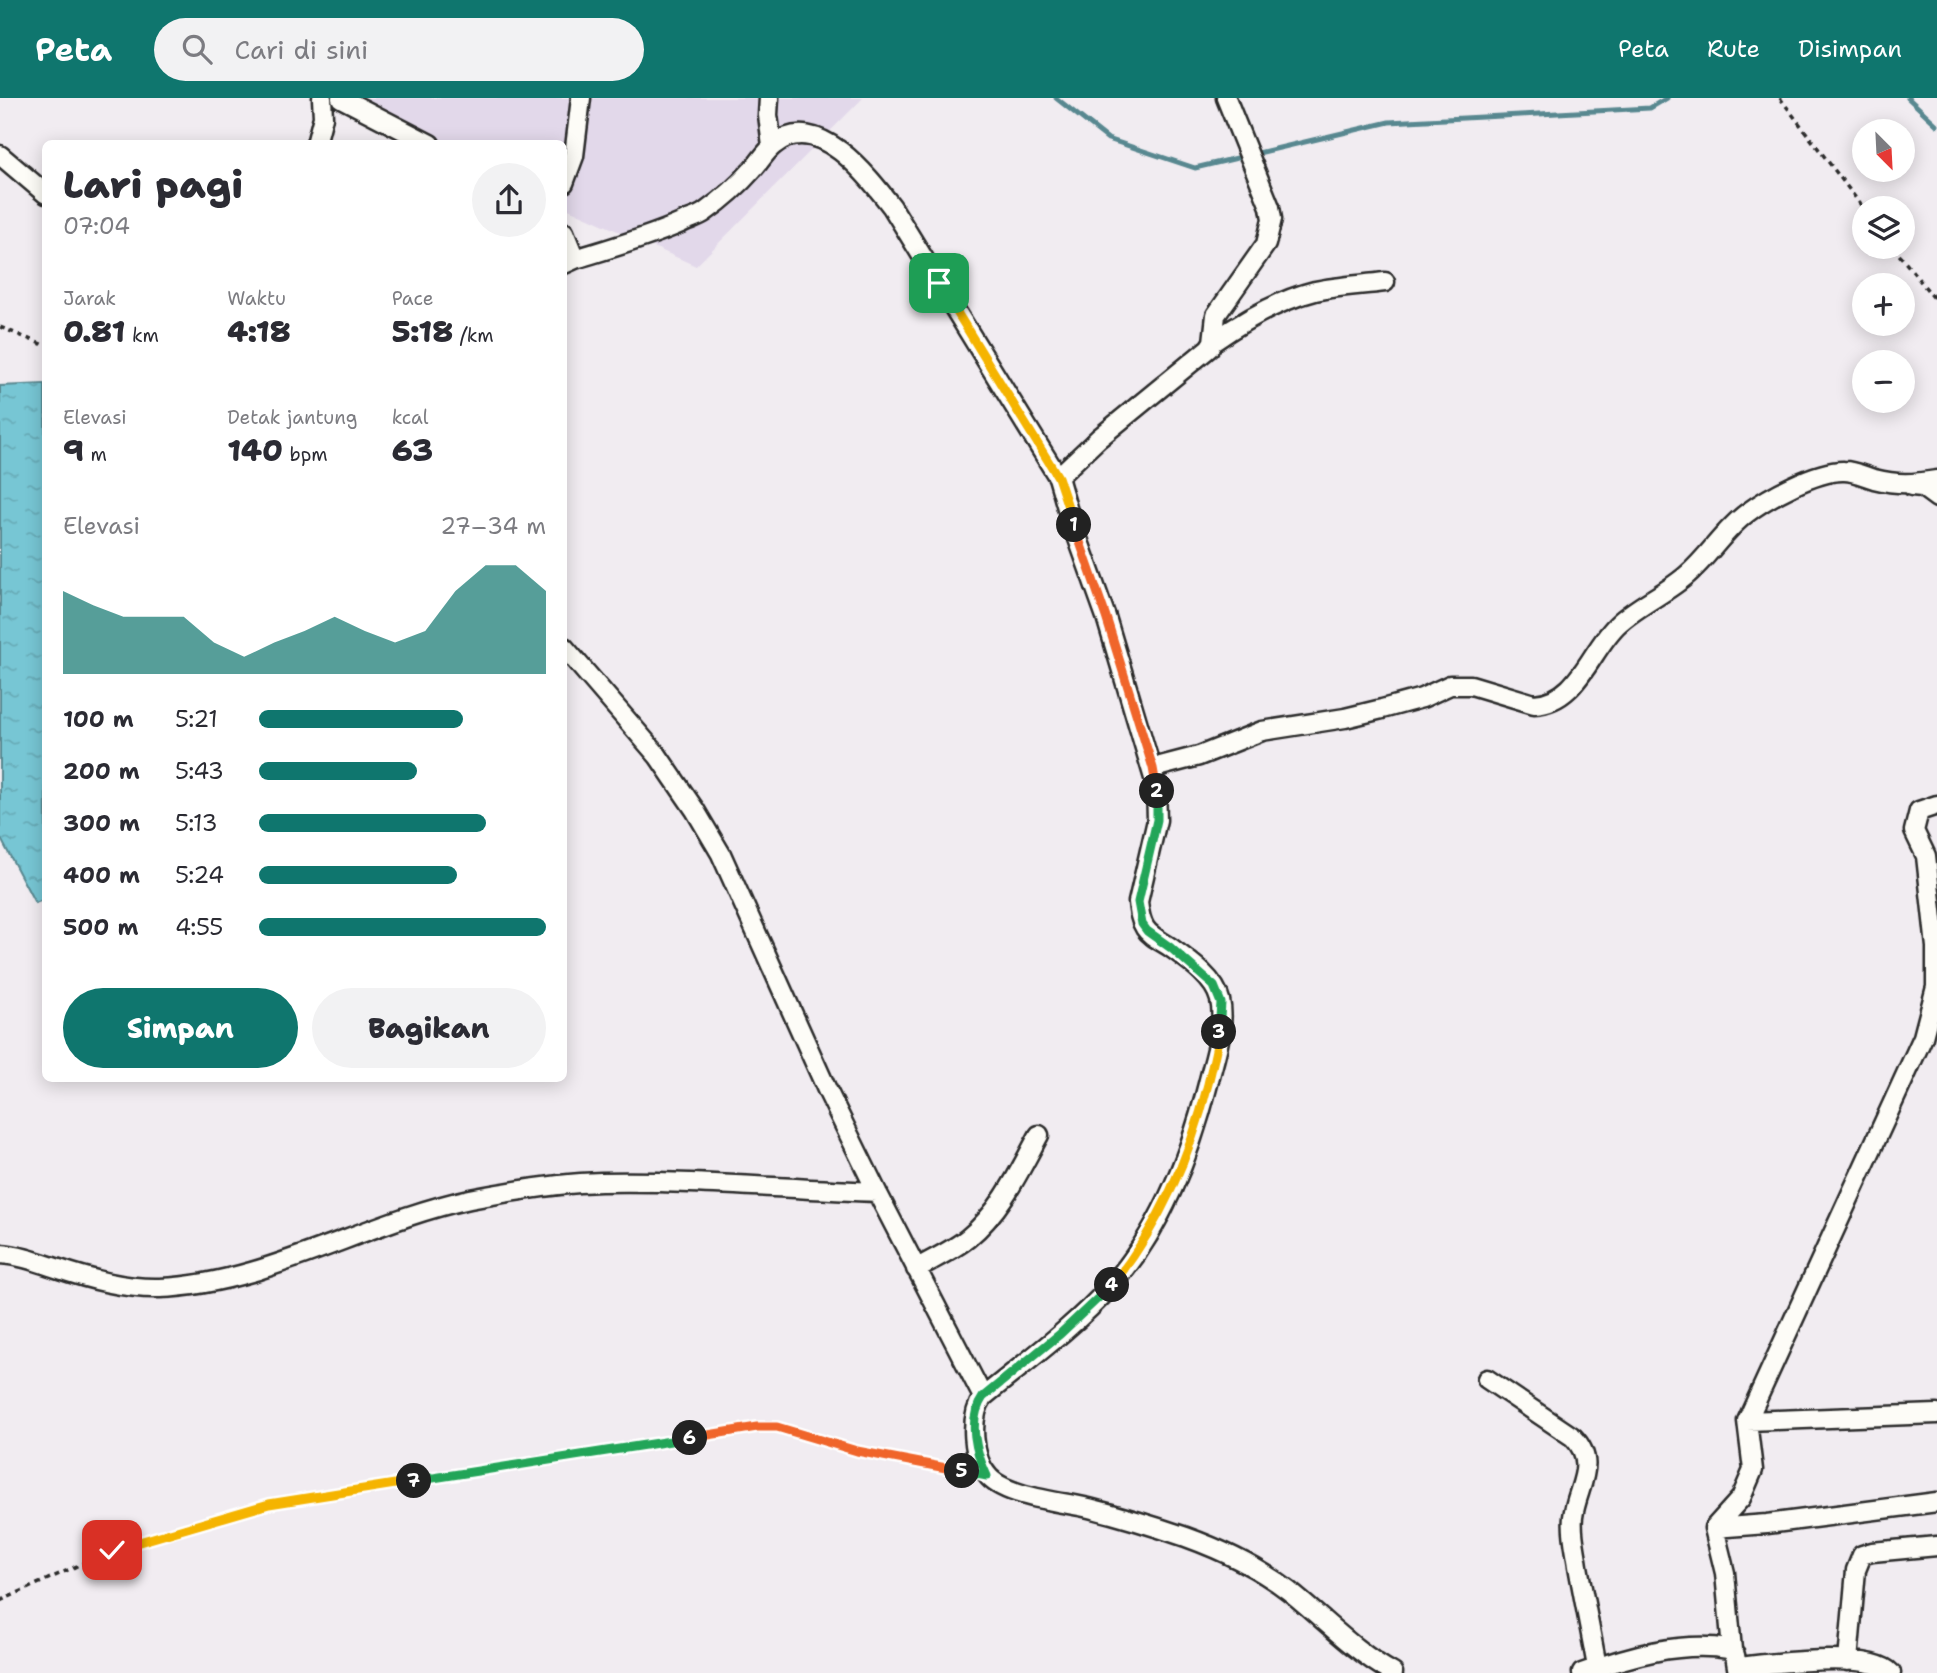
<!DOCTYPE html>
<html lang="id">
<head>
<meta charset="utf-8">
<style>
  body { margin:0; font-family:"Shantell Sans",sans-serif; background:#f2f2f3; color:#2b2b33; height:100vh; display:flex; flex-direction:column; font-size:26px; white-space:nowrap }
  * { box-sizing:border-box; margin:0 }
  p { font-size:23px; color:#7c7c81 }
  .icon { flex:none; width:38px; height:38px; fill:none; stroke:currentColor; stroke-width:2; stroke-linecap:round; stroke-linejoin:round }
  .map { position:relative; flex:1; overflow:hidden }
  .details { position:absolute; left:42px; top:42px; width:525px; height:942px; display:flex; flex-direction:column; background:#fff; border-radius:10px; box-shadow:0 4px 18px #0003 }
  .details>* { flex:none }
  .needle { width:46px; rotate:156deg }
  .controls { position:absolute; left:1852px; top:21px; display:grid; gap:14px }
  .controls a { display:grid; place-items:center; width:63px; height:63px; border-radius:50%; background:#fff; box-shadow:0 4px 18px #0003; font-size:35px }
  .pin { position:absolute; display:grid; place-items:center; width:60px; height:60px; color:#fff; margin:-30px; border-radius:14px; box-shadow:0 4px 10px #0006 }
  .km { position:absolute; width:35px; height:35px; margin:-18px; border-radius:50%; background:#222; color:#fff; font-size:19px; line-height:35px; text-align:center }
  .round { display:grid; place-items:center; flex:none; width:74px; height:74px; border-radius:37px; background:#f2f2f3 }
  .headline { display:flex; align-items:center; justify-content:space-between; height:119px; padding:0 21px }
  h1 { font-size:38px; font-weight:800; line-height:52px }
  .stats { display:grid; grid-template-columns:repeat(3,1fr); gap:10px; height:119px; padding:7px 21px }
  .stats div { display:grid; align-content:center }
  .stats b { font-size:30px; font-weight:800 }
  .stats small { font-size:19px; font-weight:400 }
  .stats p { font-size:19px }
  .chart { height:196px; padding:14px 21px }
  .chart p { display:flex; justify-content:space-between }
  .chart svg { width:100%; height:126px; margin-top:7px; fill:#0f766e; opacity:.7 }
  .cta { display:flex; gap:14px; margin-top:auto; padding:14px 21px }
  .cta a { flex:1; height:80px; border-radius:42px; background:#0f766e; color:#fff; font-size:28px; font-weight:800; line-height:80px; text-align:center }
  .cta a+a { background:#f2f2f3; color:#2b2b33 }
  ul { padding:0 21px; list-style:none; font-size:23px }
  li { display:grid; grid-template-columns:112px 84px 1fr; align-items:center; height:52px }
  li i { height:18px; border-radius:9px; background:#0f766e }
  header { display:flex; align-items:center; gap:42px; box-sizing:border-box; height:98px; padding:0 35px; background:#0f766e; color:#fff }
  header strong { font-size:33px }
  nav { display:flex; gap:38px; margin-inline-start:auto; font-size:24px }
  .search { width:490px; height:63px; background:#f2f2f3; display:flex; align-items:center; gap:18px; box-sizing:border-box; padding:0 24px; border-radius:38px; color:#7c7c81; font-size:26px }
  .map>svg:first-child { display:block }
  .built { fill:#e2d8ea }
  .water { fill:url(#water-ripples); stroke:#598890; stroke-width:2 }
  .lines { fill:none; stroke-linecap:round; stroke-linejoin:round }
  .stream { stroke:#598890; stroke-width:5 }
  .minor-casing { stroke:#2b2b2b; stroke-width:23 }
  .path { stroke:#2b2b2b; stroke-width:3.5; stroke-dasharray:5 5; stroke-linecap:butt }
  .minor { stroke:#fdfcf7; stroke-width:18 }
  .split-1-casing { stroke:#fff; stroke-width:14 }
  .split-2-casing { stroke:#fff; stroke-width:14 }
  .split-3-casing { stroke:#fff; stroke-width:14 }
  .split-4-casing { stroke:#fff; stroke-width:14 }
  .split-5-casing { stroke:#fff; stroke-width:14 }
  .split-6-casing { stroke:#fff; stroke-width:14 }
  .split-7-casing { stroke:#fff; stroke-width:14 }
  .split-8-casing { stroke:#fff; stroke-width:14 }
  .split-1 { stroke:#f5b400; stroke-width:9 }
  .split-2 { stroke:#f0652b; stroke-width:9 }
  .split-3 { stroke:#22a559; stroke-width:9 }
  .split-4 { stroke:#f5b400; stroke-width:9 }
  .split-5 { stroke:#22a559; stroke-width:9 }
  .split-6 { stroke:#f0652b; stroke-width:9 }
  .split-7 { stroke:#22a559; stroke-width:9 }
  .split-8 { stroke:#f5b400; stroke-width:9 }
</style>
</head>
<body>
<header>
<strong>Peta</strong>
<div class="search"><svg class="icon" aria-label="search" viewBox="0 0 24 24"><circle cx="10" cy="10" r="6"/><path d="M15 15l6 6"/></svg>Cari di sini</div>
<nav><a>Peta</a><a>Rute</a><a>Disimpan</a></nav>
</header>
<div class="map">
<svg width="1937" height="1575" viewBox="0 0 1937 1575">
  <defs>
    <pattern id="water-ripples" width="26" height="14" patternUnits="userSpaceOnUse" patternTransform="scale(1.75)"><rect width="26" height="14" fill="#77c6d4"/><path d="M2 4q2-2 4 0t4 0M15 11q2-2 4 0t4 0" fill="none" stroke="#67aab6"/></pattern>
  </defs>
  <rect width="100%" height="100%" fill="#f1ecf1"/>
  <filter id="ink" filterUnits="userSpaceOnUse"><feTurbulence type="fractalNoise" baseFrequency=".0143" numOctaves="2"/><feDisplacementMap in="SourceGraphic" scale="14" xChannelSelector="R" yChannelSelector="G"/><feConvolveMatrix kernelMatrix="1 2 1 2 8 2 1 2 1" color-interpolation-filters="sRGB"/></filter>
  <g filter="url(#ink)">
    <path class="built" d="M320 0H863L696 168 564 109V46L422 45Z"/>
    <path class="water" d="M45 286 46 801 35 805 0 739V288Z"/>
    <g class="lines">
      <path class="stream" d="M1056 0 1108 41 1195 70 1389 24 1650 10 1667 0
        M1908 0 1937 27"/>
      <g class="minor-casing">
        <path id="minor" d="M341 0 430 46
          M769 0 768 17 772 48
          M1226 0 1270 109 1272 121 1266 146 1216 217 1213 244 1209 250 1099 340 1058 379 1067 410 1106 519 1156 687 1157 722 1138 804C1139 813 1140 822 1145 830 1151 839 1161 843 1170 849 1188 862 1215 880 1220 902 1226 929 1214 961 1208 986 1190 1057 1161 1132 1112 1187 1074 1229 1027 1263 983 1299 969 1319 972 1361 989 1379 1007 1399 1063 1404 1089 1410 1121 1418 1154 1428 1186 1439 1222 1452 1258 1469 1289 1493 1323 1520 1355 1554 1393 1575
          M316 46 323 19 322 0
          M0 57 46 96
          M564 85 574 58 581 0
          M564 134 575 161
          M564 166 575 161C611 150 647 140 681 125 689 121 698 119 705 114 722 102 739 87 753 71 760 64 765 54 774 47 817 11 869 79 892 109L1058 379
          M1213 244C1243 223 1279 202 1315 193 1338 188 1362 187 1385 184
          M1912 388 1922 389 1937 400
          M564 549 658 658 695 712 721 756 828 994 877 1094 983 1299
          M1153 670 1199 658 1262 633 1345 620 1382 611 1422 600 1450 587H1471L1534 606C1579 604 1590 551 1619 525 1640 506 1667 495 1688 476 1709 458 1724 432 1747 415 1768 399 1817 372 1844 373 1854 373 1864 378 1874 381 1898 387 1913 386 1937 382
          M0 1156C19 1157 38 1164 56 1170 89 1181 125 1191 160 1190 266 1186 366 1123 470 1101 512 1093 558 1085 601 1084 693 1082 785 1091 877 1094
          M916 1171C933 1161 953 1152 968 1140 1001 1113 1019 1074 1039 1037
          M1487 1281 1573 1339C1599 1366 1577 1388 1573 1419 1571 1435 1576 1452 1578 1468 1584 1502 1591 1535 1597 1569
          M1747 1323 1937 1316
          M1714 1430 1767 1426 1937 1404
          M1732 1552 1725 1475 1714 1430 1741 1400 1753 1372 1747 1323 1923 939 1936 889V849L1926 758 1914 733 1919 713 1937 707
          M1848 1563 1856 1472 1862 1457 1872 1454 1937 1448
          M1738 1569C1769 1566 1871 1552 1891 1575
          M1582 1575C1628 1558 1680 1543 1729 1551L1735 1557 1738 1575"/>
      </g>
      <path class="path" d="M1780 0 1864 111
        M1893 149 1937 204
        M0 229 46 248
        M0 1503 112 1452 269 1406 757 1329H777L857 1353 964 1373"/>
      <use href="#minor" class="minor"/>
    </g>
  </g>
  <g class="lines" filter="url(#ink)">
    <g class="split-1-casing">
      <path id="split-1" d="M939 185 1058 379 1074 427"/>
    </g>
    <g class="split-2-casing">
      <path id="split-2" d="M1074 427 1106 519 1153 670 1157 693"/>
    </g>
    <g class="split-3-casing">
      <path id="split-3" d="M1157 693V722L1138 804 1142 826 1147 833 1171 850 1214 888 1221 905 1219 934"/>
    </g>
    <g class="split-4-casing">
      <path id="split-4" d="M1112 1187C1159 1128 1190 1059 1208 986 1212 969 1217 951 1219 934"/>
    </g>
    <g class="split-5-casing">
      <path id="split-5" d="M962 1373 987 1378C976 1355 967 1322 983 1299L1060 1236 1112 1187"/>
    </g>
    <g class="split-6-casing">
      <path id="split-6" d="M690 1340 757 1329H777L857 1353 962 1373"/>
    </g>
    <g class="split-7-casing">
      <path id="split-7" d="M414 1383 690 1340"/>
    </g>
    <g class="split-8-casing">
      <path id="split-8" d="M112 1452 269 1406 414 1383"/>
    </g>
    <use href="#split-1" class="split-1"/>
    <use href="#split-2" class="split-2"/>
    <use href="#split-3" class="split-3"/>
    <use href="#split-4" class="split-4"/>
    <use href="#split-5" class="split-5"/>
    <use href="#split-6" class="split-6"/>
    <use href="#split-7" class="split-7"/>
    <use href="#split-8" class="split-8"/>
  </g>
</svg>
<div class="controls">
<a><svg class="needle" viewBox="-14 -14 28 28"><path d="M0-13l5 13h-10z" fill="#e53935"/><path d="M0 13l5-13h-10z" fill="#7c7c81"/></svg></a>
<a><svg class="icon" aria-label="layers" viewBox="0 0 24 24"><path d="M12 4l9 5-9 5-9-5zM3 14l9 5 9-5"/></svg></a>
<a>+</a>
<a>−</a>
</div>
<div class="pin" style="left:939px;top:185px;background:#1e9e55"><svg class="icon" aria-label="arrive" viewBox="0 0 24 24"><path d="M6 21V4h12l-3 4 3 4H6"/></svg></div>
<div class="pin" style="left:112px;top:1452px;background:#d93025"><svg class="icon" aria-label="check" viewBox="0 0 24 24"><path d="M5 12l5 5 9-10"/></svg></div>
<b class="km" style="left:1074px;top:427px">1</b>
<b class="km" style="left:1157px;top:693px">2</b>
<b class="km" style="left:1219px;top:934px">3</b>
<b class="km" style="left:1112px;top:1187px">4</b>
<b class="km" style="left:962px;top:1373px">5</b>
<b class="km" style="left:690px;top:1340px">6</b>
<b class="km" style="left:414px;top:1383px">7</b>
<section class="details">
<div class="headline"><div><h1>Lari pagi</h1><p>07:04</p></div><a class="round"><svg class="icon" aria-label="share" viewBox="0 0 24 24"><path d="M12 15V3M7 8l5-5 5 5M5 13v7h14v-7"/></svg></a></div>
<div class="stats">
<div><p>Jarak</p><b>0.81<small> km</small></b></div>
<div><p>Waktu</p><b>4:18</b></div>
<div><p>Pace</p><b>5:18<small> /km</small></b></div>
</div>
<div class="stats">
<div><p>Elevasi</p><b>9<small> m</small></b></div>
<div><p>Detak jantung</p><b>140<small> bpm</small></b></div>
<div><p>kcal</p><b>63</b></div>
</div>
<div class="chart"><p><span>Elevasi</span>27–34 m</p>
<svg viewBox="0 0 160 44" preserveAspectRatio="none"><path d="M0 44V15L10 20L20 24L30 24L40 24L50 33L60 38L70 33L80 29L90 24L100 29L110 33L120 29L130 15L140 6L150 6L160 15V44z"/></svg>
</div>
<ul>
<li><b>100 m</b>5:21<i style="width:71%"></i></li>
<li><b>200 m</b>5:43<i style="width:55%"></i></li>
<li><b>300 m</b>5:13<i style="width:79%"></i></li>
<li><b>400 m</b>5:24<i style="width:69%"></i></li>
<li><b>500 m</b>4:55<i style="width:100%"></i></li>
</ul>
<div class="cta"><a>Simpan</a><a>Bagikan</a></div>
</section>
</div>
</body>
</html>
